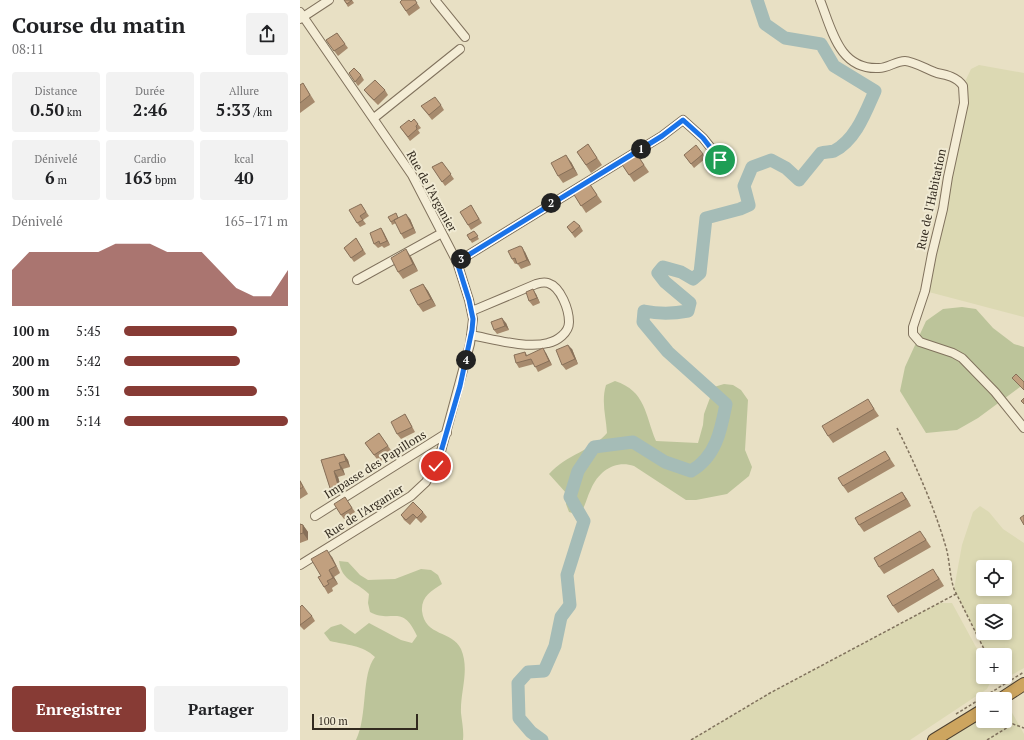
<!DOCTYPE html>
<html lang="fr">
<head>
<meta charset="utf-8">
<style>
  body { margin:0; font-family:"PT Serif",serif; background:#f2f2f2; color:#202124; height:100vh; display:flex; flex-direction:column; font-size:15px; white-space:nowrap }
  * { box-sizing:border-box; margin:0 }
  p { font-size:13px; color:#757577 }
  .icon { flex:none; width:22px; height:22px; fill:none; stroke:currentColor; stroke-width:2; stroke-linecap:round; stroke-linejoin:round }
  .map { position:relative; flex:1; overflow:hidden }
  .sheet { display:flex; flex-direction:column; background:#fff; width:300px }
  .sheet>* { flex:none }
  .fabs { position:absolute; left:676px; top:560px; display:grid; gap:8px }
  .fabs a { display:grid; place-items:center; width:36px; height:36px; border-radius:4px; background:#fff; box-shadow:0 2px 6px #0003; font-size:20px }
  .scale { position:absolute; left:12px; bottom:10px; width:106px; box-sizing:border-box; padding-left:4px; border:2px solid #322a1f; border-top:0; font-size:11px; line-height:14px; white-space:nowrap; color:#322a1f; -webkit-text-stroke:3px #f0ead3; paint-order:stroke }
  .pin { position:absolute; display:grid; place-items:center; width:34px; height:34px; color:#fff; margin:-17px; border:2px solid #fff; border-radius:50%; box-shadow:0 1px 4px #0007 }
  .km { position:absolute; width:20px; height:20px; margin:-10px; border-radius:50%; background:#222; color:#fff; font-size:11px; line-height:20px; text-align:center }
  .round { display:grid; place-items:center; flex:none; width:42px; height:42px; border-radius:4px; background:#f2f2f2 }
  .overview { display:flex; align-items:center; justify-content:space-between; height:68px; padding:0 12px }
  h1 { font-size:22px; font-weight:700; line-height:30px }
  .stats { display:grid; grid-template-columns:repeat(3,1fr); gap:6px; height:68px; padding:4px 12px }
  .stats div { display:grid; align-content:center; border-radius:4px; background:#f2f2f2; text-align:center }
  .stats b { font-size:17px; font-weight:700 }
  .stats small { font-size:11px; font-weight:400 }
  .stats p { font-size:11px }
  .chart { height:112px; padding:8px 12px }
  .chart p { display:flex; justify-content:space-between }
  .chart svg { width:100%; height:72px; margin-top:4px; fill:#873b35; opacity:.7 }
  .action { display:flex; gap:8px; margin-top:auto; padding:8px 12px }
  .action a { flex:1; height:46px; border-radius:4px; background:#873b35; color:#fff; font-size:16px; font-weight:700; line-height:46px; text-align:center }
  .action a+a { background:#f2f2f2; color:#202124 }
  ul { padding:0 12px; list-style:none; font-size:13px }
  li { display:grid; grid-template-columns:64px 48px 1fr; align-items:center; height:30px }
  li i { height:10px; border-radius:5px; background:#873b35 }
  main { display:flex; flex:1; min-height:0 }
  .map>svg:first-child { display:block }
  .farmland { fill:#dcd9b3; fill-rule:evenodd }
  .green { fill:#bcc49a }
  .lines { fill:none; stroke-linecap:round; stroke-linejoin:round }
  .river { stroke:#a5bcb7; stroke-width:13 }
  .minor-casing { stroke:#80725d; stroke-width:10 }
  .highway-casing { stroke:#4e4131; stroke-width:14 }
  .path { stroke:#80725d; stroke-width:1.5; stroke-dasharray:3 2; stroke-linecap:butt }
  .minor { stroke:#f4edd6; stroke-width:8 }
  .highway { stroke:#cda55f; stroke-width:12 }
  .wall { fill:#a68a6d }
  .shaded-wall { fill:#877059 }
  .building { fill:#c1a07f; stroke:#877059 }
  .route-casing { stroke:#fff; stroke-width:8 }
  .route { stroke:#1a73e8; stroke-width:5 }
  .labels { text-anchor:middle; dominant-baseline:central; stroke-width:4; stroke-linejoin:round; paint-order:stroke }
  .street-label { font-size:12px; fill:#322a1f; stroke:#f0ead3 }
</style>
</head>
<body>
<main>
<section class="sheet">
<div class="overview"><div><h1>Course du matin</h1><p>08:11</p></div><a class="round"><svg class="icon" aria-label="share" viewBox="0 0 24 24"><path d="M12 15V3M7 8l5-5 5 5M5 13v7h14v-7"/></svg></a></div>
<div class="stats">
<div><p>Distance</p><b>0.50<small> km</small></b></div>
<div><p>Durée</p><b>2:46</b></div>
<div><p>Allure</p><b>5:33<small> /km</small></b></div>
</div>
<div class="stats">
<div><p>Dénivelé</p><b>6<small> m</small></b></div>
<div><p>Cardio</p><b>163<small> bpm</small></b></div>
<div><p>kcal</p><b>40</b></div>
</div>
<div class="chart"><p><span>Dénivelé</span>165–171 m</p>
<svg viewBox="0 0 160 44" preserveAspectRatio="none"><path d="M0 44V22L10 11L20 11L30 11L40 11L50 11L60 6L70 6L80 6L90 11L100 11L110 11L120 22L130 33L140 38L150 38L160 22V44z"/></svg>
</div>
<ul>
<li><b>100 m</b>5:45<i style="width:69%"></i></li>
<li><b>200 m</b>5:42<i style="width:71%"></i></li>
<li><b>300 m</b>5:31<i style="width:81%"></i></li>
<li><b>400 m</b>5:14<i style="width:100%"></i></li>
</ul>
<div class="action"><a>Enregistrer</a><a>Partager</a></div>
</section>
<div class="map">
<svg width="724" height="740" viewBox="0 0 724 740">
  <rect width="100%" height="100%" fill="#e8e0c4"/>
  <path class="farmland" d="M679 65 724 73V317L625 291 663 86 671 69Z
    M680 506 689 512 703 529 724 543V668L701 681 699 677H705V655H687L654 589 662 545 673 512ZM683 567H705V589H683ZM683 611H705V633H683Z
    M639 603H652L683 660V677H691V681L687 689 610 740H391L470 693Z
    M706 702 724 734V740H644L683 716V721H705Z"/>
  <path class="green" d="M662 307 676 309 693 328 714 344 724 347V384L678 418 657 430 626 433 600 391 605 367 626 321 643 309Z
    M315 381C346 391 345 415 356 441L398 443 403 425 404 414 414 387 424 384 433 385 441 390 448 400 445 450 452 467 449 476 427 494 396 500H386L334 466C315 460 299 471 291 489 286 499 286 506 279 515L269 512 266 504 267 494 249 474C267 454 293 450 307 433 306 416 301 402 306 385Z
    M39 561 48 562 60 575 68 580 95 579 121 569 131 570 138 575 142 584C131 591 121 597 122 611 125 637 152 630 161 649 170 670 160 692 161 713 162 722 164 731 163 740H56C68 716 61 674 75 657 63 645 46 645 30 641L24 633 31 627 41 624 55 634 69 623 101 640 112 643 117 636C102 603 92 624 70 612L68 603 69 594C56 581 42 582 39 561Z"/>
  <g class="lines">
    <path class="river" d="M242 740 231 732 219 718 218 683 228 672 244 671 255 646 261 617 270 605 267 575 284 521 270 497 278 471 294 447 333 442 365 462 391 471C416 457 421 430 426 404L368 352 343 322 344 311C359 314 372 314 388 311L390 303 365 282 358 273 363 267 381 272 393 279 400 273 406 218 440 209 449 205 444 186 452 167 471 160 486 168 499 180 521 153C525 152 531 152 534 151 556 140 566 111 575 91L534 66 521 44 485 38 465 24 457 0"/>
    <g class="minor-casing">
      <path id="minor" d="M135 0 165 37
        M520 0C532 30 539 70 579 68 588 68 596 61 605 61 613 61 628 70 637 73 647 75 657 77 663 86L664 103 648 177 643 209 632 254 625 291 613 327V334L620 342 653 353 662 358 695 392 724 428
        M0 12 112 175 157 262 169 300 173 319 170 344 140 455 126 482 111 496 0 565
        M0 19 29 0
        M74 118 160 49
        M157 262 362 136 383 120 403 138 428 169
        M57 280 142 233
        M171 335C193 339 227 349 248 343 257 341 269 333 269 322 269 310 261 287 248 283 245 282 239 283 236 284L172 311
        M15 516 147 433"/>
    </g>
    <g class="highway-casing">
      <path id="highway" d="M701 699 724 684
        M634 740 683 710"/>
    </g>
    <path class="path" d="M597 428C616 466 633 504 645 544 650 559 649 574 654 589L687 655
      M699 677 702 684
      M656 714 724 672
      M391 740 470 693 656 594
      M687 740 713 724 724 728"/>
    <use href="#minor" class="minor"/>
    <use href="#highway" class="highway"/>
  </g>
  <path class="wall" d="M44 0H52L54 3 48 7Z
    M115 0 120 8 109 16 100 2Z
    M37 33 48 48 38 56 26 40Z
    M49 73 61 75 64 80 58 86Z
    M3 83 15 102 0 113V85Z
    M64 90H85L88 95 78 105 68 95Z
    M141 105 144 110 132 120 121 106Z
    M114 119 121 128 118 130 120 133 110 141 100 127 111 122Z
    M288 144 302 165 291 173 277 152Z
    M336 153 349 172 334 182 321 163Z
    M403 154 406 158 394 168 384 155Z
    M142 162 154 179 145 186 132 167Z
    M271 162 278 175 263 183 258 176Z
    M289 183 302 202 286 213 273 193Z
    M61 204 69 216 63 220 66 224 60 227 57 223Z
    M171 205 182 223 171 230 168 225Z
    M99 217 110 219 116 233 104 239 101 234 96 223 92 225 91 222Z
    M280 226 283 231 275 238 267 227Z
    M81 228 84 233 90 245 84 248 82 246 78 248 74 244Z
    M174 231 179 239 172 243 167 235Z
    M56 238 66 254 54 262 44 248Z
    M225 252 231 265 221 269 217 263 215 264 212 259Z
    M111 257 118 271 103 279 98 272Z
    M123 284 128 291 136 306 123 312 118 305Z
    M236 294 240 303 233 306 229 301Z
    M206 323 209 330 197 334 194 330Z
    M272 349 278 364 266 370 262 365Z
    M225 352 227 355 246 353 252 365 238 372 234 364 219 368 216 363Z
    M573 407 579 416 533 443 528 436Z
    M105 414 108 419 115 432 101 439 97 434Z
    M79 433 93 453 79 462 65 443Z
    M585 451 595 466 548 493 543 486Z
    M44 454 48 460 50 467 43 469 45 475 38 477 42 491 35 493 30 488 21 460Z
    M0 480 8 494 0 499Z
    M602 492 611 506 564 532 559 525Z
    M45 497 55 512 44 519 41 515Z
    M123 512 127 517 121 523 116 518 110 525 104 520 101 515Z
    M0 524 3 525 8 532V540L0 543Z
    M625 538 631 547 584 574 579 567Z
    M32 557 40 573 34 577 38 584 32 588 33 591 28 594 24 587 21 576Z
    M638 576 644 586 598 613 593 606Z
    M0 607 12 616 15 621 4 630 0 626Z"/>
  <path class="shaded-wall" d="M266 155 271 162 278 175 273 168Z
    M106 214 110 219 116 233 113 228Z
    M81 228 84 233 90 245 87 241Z
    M222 247 225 252 231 265 227 260Z
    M106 249 111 257 118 271 113 264Z
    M123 284 128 291 136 306 131 299Z
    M233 289 236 294 240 303 237 298Z
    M202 318 206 323 209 330 205 326Z
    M268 345 272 349 278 364 275 359Z
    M243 348 246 353 252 365 249 361Z
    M44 454 48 460 50 467 46 461Z
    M39 463 43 469 45 475 41 469Z
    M34 471 38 477 42 491 38 485Z
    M602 492 607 499 611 506 606 499Z
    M3 525 8 532V540L3 533Z
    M27 550 32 557 40 573 36 566Z
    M29 570 34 577 38 584 33 578Z"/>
  <path class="building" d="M44 0H52L47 4Z
    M102 0H115L117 3 106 11 100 2Z
    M37 33 45 44 34 51 26 40Z
    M54 68 61 75 55 82 49 73Z
    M75 80 85 90 74 100 64 90Z
    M3 83 10 95 0 103V85Z
    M135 97 141 105 129 115 121 106Z
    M114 119 118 124 116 126 117 129 108 137 100 127 109 120 111 122Z
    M288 144 297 158 286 165 277 152Z
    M396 145 403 154 391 164 384 155Z
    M336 153 344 165 329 175 321 163Z
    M266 155 273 168 258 176 251 163Z
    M142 162 151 174 142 182 132 167Z
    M289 183 297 195 281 206 273 193Z
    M61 204 66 212 60 216 63 220 57 223 49 210Z
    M171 205 179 219 168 225 160 212Z
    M96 213 98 218 94 220 91 222 88 217Z
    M106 214 113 228 101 234 94 220Z
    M274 221 280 226 272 233 267 227Z
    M81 228 87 241 80 244 79 241 74 244 70 233Z
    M174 231 178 236 170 240 167 235Z
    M56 238 63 250 51 258 44 248Z
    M220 246 222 247 227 260 217 264 215 258 212 259 208 251Z
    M106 249 113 264 98 272 91 258Z
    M123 284 131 299 118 305 110 290Z
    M233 289 237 298 229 301 226 292Z
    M202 318 205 326 194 330 191 322Z
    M268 345 275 359 262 365 256 350Z
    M243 348 249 361 235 367 231 359 216 363 214 355 225 352 226 356Z
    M716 374 724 382V390L712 378Z
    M724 398V404L721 401Z
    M568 399 574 409 528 436 522 426Z
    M105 414 112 427 97 434 91 422Z
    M79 433 88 446 74 455 65 443Z
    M585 451 590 459 543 486 538 478Z
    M44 454 46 461 39 463 41 469 34 471 38 485 30 488 21 460Z
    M0 481 3 487 0 489Z
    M602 492 606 499 559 525 555 518Z
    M45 497 52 508 41 515 34 504Z
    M113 502 123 512 117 518 113 514 106 520 101 515Z
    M724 515V525L720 518Z
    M0 524 3 525V533L0 534Z
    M620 531 626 540 579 567 574 558Z
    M27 550 36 566 29 570 33 578 27 581 29 584 24 587 18 577 21 576 11 559Z
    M633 569 639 579 593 606 587 596Z
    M2 605 12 616 0 625V607Z"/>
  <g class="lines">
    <g class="route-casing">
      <path id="route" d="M136 466 140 455 160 386 172 330 173 319 169 300 157 262 362 136 383 120 403 138 420 160"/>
    </g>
    <use href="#route" class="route"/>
  </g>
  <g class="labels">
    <g class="street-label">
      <text transform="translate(132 191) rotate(61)">Rue de l'Arganier</text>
      <text transform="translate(631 199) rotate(-78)">Rue de l'Habitation</text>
      <text transform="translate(75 464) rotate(-32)">Impasse des Papillons</text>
      <text transform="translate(64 511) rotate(-32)">Rue de l'Arganier</text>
    </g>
  </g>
</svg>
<div class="fabs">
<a><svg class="icon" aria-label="locate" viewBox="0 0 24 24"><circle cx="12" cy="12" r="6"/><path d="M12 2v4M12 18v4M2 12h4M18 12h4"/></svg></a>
<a><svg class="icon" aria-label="layers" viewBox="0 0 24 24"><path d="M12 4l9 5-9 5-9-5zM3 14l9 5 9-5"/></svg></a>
<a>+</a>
<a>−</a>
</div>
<div class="scale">100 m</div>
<div class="pin" style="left:420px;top:160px;background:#1e9e55"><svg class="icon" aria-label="arrive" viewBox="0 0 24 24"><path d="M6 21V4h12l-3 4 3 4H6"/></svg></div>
<div class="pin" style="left:136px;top:466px;background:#d93025"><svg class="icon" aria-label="check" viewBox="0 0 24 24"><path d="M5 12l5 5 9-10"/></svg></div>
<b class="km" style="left:341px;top:149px">1</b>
<b class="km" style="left:251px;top:203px">2</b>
<b class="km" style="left:161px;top:259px">3</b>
<b class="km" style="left:166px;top:360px">4</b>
</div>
</main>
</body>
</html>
